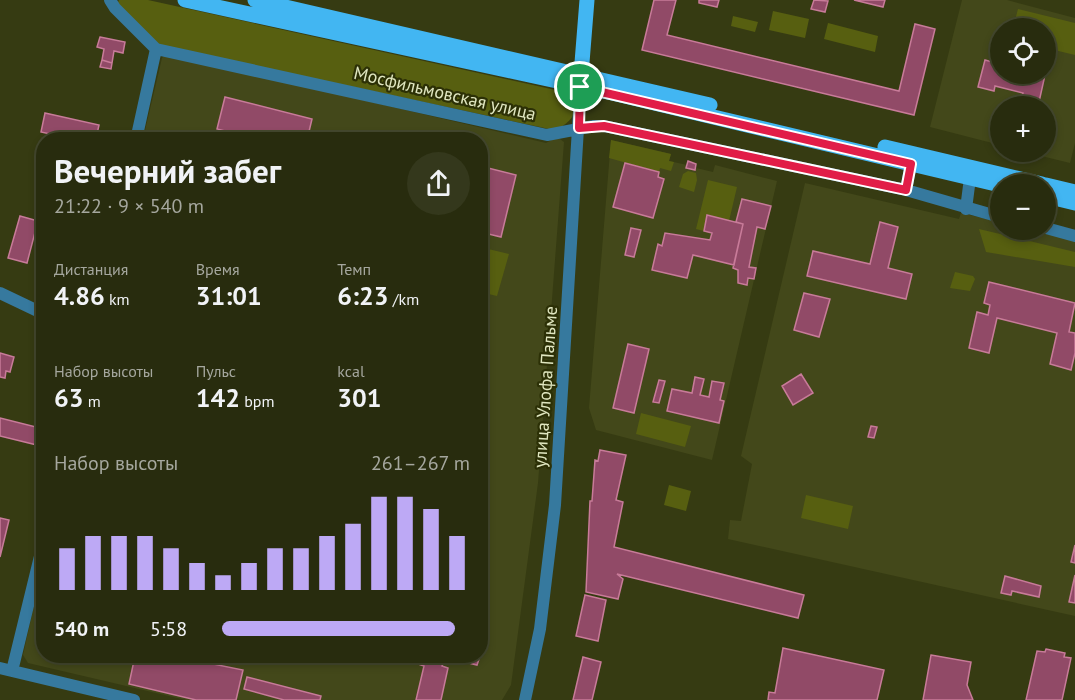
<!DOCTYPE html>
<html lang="ru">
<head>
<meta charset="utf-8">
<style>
  body { margin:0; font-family:"PT Sans",sans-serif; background:#34381c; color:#f1f3f6; height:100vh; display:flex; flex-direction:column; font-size:22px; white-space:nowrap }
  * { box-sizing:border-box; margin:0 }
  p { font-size:20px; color:#a5a79e }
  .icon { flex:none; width:33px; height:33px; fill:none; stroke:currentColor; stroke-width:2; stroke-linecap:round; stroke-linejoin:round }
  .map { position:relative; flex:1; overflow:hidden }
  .sheet { position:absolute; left:36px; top:132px; width:452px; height:531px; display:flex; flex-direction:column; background:#282c0e; border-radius:24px; box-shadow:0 3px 9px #0003,0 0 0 2px #44482e }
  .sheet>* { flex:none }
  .controls { position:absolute; left:990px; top:18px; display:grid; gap:12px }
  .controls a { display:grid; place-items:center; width:66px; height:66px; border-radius:50%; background:#282c0e; box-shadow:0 3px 9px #0003,0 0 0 2px #44482e; font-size:30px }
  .pin { position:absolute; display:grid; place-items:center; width:51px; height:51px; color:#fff; margin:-26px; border:3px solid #fff; border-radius:50%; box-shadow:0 2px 6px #0007 }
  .round { display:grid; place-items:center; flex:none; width:63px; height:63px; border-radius:32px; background:#34381c }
  .summary { display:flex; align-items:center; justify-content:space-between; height:102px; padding:0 18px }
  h1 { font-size:33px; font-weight:700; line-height:45px }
  .stats { display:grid; grid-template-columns:repeat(3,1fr); gap:9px; height:102px; padding:6px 18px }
  .stats div { display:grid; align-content:center }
  .stats b { font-size:26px; font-weight:700 }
  .stats small { font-size:16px; font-weight:400 }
  .stats p { font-size:16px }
  .chart { height:168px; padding:12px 18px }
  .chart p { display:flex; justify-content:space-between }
  .chart svg { width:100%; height:108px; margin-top:6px; stroke:#bda9f5; stroke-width:6 }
  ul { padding:0 18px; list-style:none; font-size:20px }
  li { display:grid; grid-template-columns:96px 72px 1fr; align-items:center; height:45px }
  li i { height:15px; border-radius:8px; background:#bda9f5 }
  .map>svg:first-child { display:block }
  .built { fill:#43481a; fill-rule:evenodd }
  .green { fill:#575f10 }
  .building { fill:#914a67; stroke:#c87b99; stroke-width:1.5 }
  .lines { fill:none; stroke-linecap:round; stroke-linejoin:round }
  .minor { stroke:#36799e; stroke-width:12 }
  .major { stroke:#42b6f2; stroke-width:15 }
  .route-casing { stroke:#fff; stroke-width:12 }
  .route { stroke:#e11d48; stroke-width:8 }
  .labels { text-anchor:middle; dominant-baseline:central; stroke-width:4.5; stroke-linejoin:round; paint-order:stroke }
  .street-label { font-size:18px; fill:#e0e6c0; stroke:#2c3006 }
</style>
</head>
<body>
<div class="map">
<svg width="1075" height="700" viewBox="0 0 1075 700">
  <rect width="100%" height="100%" fill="#363b12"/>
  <path class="built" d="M962 0H1007L1075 18V143L1070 163 1025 152H1046V106H1000V145L930 127ZM1000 28H1046V74H1000Z
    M166 54 546 143 557 137 564 142 538 483 511 685 502 700H186L28 663 23 655 43 565 44 656H480V140L143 139 162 58Z
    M611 140 671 154 669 161 687 165 688 161 696 164V168L713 172 715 165 777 181 712 460 596 430 589 408Z
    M805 183 959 219 961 213 1000 222V230H1032L1075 240V616L728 539 730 520 741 521 752 464 741 456Z"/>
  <path class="green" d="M119 0H148L560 91C584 103 576 122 554 130L157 45 117 4Z
    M1018 9 1075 23V55L1046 48V28H1013Z
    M773 11 809 19 805 38 769 30Z
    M733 16 758 22 755 32 731 26Z
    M828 23 878 36 875 52 824 39Z
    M611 140 671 154 669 161 674 162 671 171 660 168 659 172 609 158Z
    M688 171 696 173 697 180 694 192 679 187 683 174Z
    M708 180 737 187 729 221 708 215 704 231 696 229Z
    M979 229 1075 252V267L986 252Z
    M480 247 509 254 497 296 480 292Z
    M955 272 973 276 975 279 970 291 950 288Z
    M641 413 691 426 685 447 636 434Z
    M669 485 691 491 686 511 664 505Z
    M806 495 853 506 848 529 801 518Z"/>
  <path class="building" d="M654 0H676L667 35 899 91 915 24 935 29 914 115 642 50Z
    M699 0H719L717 7 699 3Z
    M814 0 828 1 825 12 811 9Z
    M854 0H885L883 7Z
    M100 37 125 42 123 53 114 51 112 63 102 60 104 49 97 47Z
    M102 60 112 63 111 69 100 67Z
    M985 60 1000 64V74L1045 75 1039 102 1036 101 1035 106H1020L1023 93 995 86 994 91 978 87Z
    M225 97 312 119 307 140H261L217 129Z
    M45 113 99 125 97 134 103 135 102 140H77L41 132Z
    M688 161 696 164 695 170 686 168Z
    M625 163 659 172 658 177 664 179 653 218 613 207Z
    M480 166 516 175 501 237 480 232Z
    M742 199 771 206 765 229 757 227 749 267 756 268 754 279 748 278 747 285 738 283V270L733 268 743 224 736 222Z
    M707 215 743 224 734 265 693 255 687 278 652 270 658 244 662 246 665 233 710 240 712 233 704 231Z
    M20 216 38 221 27 263 8 258Z
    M880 222 898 227 888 268 912 274 906 299 807 276 813 251 870 264Z
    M631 228 641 230 634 257 625 255Z
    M44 250V279L36 277Z
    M989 282 1075 303 1069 332 1075 333V353L1071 370 1050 364 1057 333 997 318 989 353 969 348 977 312 988 315 990 305 984 303Z
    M804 293 830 299 819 337 794 330Z
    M628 344 649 349 634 413 613 408Z
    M0 353 14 357 10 372 6 371 5 378 0 377Z
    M801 374 813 393 793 405 782 386Z
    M695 377 704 379 700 395 709 397 712 381 724 383 720 400 724 401 719 423 667 411 672 389 692 393Z
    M659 380 665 381 659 403 653 402Z
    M0 418 44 429 41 446 0 436Z
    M871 426 877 427 874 438 868 437Z
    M600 450 626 455 616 500 623 502 614 547 804 595 798 618 617 574 623 579 618 599 586 592 590 501H592L595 460 598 461Z
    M0 518 9 520 0 557Z
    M1075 545V563L1071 562Z
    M1075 575V603L1069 602Z
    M1005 576 1041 586 1039 597 1012 591 1011 595 1001 593Z
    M585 595 606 600 598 641 576 636Z
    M783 648 884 670 877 700H768L769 692 775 693Z
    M1046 649 1065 653 1064 657 1071 658 1062 700H1026L1037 651 1045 652Z
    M931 655 971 662 967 685 973 700H923Z
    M135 656H204L203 662 243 670 236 700H196L129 684Z
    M410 656H480L477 665 444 657 442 666 448 668 441 700H416L424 666 409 661Z
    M583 657 601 662 592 700H573Z
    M247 677 321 696 320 700H284L244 689Z"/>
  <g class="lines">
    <path class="minor" d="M110 0 115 8 156 49 547 135 594 126H604L906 190 1000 217
      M136 140 156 49
      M906 190 911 164
      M966 209 970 178
      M1046 228 1075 236
      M0 293 44 314
      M0 668 134 700
      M12 671 44 540
      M525 700 540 629 555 505 581 79"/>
    <path class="major" d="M185 0 612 93 1000 185
      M255 0 710 105
      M581 75 587 0
      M885 147 1042 184
      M1046 185 1075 192
      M1046 196 1075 203"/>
  </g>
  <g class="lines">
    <g class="route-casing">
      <path id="route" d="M580 87 911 164 906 190 604 126 579 128Z"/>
    </g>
    <use href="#route" class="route"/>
  </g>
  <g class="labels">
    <g class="street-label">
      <text transform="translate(445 93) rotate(13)">Мосфильмовская улица</text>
      <text transform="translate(545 387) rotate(-86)">улица Улофа Пальме</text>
    </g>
  </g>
</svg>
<div class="controls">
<a><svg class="icon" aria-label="locate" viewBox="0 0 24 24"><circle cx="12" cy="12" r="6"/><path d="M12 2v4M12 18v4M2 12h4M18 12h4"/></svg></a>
<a>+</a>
<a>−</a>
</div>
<div class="pin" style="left:580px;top:87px;background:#1e9e55"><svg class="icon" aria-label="arrive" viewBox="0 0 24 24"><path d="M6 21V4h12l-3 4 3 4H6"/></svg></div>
<section class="sheet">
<div class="summary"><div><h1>Вечерний забег</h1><p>21:22 · 9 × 540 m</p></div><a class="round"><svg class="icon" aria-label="share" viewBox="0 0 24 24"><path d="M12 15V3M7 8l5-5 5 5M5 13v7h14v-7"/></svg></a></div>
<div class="stats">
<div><p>Дистанция</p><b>4.86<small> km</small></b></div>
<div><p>Время</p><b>31:01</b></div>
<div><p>Темп</p><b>6:23<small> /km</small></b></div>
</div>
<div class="stats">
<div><p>Набор высоты</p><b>63<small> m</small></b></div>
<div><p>Пульс</p><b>142<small> bpm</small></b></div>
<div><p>kcal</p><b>301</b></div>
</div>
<div class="chart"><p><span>Набор высоты</span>261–267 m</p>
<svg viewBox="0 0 160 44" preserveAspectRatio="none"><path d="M5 44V27M15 44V22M25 44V22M35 44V22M45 44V27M55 44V33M65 44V38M75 44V33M85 44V27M95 44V27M105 44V22M115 44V17M125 44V6M135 44V6M145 44V11M155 44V22"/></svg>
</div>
<ul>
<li><b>540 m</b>5:58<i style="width:94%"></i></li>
</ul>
</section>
</div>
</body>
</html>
